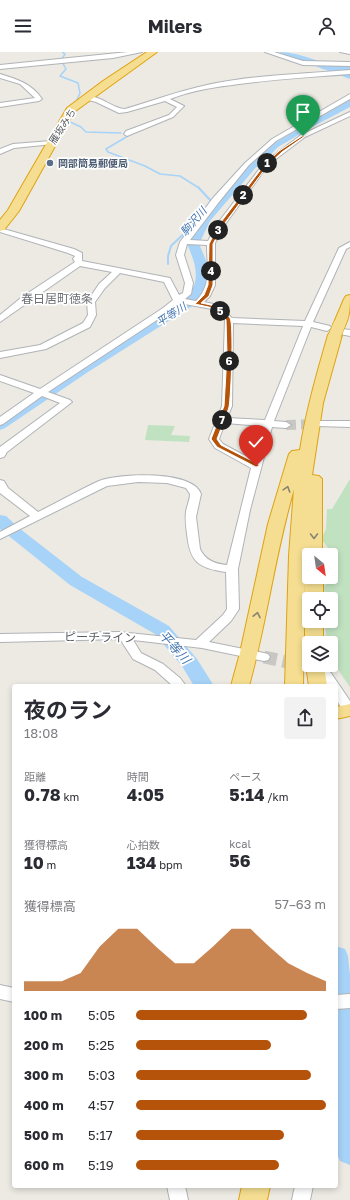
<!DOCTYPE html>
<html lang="ja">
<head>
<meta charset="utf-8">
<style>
  body { margin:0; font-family:"Golos Text","Noto Sans JP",sans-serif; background:#f2f2f3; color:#2b2b33; height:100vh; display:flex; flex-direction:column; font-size:15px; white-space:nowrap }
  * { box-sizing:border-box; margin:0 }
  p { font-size:13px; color:#7c7c81 }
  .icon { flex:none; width:22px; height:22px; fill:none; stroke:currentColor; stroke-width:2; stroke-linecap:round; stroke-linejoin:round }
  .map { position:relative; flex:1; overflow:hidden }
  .panel { position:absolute; left:12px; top:632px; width:326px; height:504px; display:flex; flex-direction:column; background:#fff; border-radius:4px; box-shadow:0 2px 6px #0003 }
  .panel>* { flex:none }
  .needle { width:26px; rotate:151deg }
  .buttons { position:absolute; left:302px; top:496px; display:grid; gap:8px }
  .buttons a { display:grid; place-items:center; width:36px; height:36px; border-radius:4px; background:#fff; box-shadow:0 2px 6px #0003; font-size:20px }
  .pin { position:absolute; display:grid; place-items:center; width:34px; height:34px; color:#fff; margin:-41px -17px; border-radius:50% 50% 50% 0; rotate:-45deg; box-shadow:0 0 4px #0007 }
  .pin .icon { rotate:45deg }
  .km { position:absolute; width:20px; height:20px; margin:-10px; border-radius:50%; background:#222; color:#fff; font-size:11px; line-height:20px; text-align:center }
  .round { display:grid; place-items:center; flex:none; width:42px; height:42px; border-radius:4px; background:#f2f2f3 }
  .head { display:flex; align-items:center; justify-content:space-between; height:68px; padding:0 12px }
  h1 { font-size:22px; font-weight:700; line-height:30px }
  .stats { display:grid; grid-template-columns:repeat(3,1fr); gap:6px; height:68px; padding:4px 12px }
  .stats div { display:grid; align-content:center }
  .stats b { font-size:17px; font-weight:700 }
  .stats small { font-size:11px; font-weight:400 }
  .stats p { font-size:11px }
  .chart { height:112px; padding:8px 12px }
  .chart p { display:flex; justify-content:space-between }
  .chart svg { width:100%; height:72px; margin-top:4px; fill:#b45309; opacity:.7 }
  ul { padding:0 12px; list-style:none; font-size:13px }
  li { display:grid; grid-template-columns:64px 48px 1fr; align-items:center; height:30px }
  li i { height:10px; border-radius:5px; background:#b45309 }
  header { display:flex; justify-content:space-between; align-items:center; height:52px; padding:0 12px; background:#fff; font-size:18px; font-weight:700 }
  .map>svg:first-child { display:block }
  .green { fill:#c1e2c1 }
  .water { fill:#a7d3f8 }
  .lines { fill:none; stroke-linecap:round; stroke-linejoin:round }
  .stream-far1 { stroke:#a7d3f8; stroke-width:1.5 }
  .stream { stroke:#a7d3f8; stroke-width:2 }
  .river { fill:#a7d3f8; fill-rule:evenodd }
  .minor-tunnel-far1 { stroke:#c8c7c3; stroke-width:10; stroke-dasharray:10 5; stroke-linecap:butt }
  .minor-tunnel { stroke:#c8c7c3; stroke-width:13; stroke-dasharray:13 6; stroke-linecap:butt }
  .minor-casing { stroke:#b0b3b7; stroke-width:2 }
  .highway-casing { stroke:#dea311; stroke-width:2 }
  .minor { fill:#fff; fill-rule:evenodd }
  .highway { fill:#f5de91; fill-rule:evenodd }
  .highway-bridge-casing { stroke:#dea311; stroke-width:13; stroke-linecap:butt }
  .highway-bridge { stroke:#f5de91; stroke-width:12 }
  .oneway { stroke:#898470 }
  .route { fill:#b45309; stroke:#fff }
  .service-dot { fill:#5c6f8a; stroke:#fff; stroke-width:1.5 }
  .labels { text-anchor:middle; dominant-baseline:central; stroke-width:3.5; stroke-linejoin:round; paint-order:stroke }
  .far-street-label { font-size:10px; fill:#5b5e62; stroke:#fff }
  .far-service-label { font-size:10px; font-weight:bold; fill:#4e5e75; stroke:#fff; text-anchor:start }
  .far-water-label { font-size:11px; font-style:italic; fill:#4879b2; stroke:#fff }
  .far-quarter-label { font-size:12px; fill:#6c7074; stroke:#fff }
  .street-label { font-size:12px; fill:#5b5e62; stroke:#fff }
  .water-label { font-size:13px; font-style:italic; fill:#4879b2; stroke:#fff }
</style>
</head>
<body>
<header><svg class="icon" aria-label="menu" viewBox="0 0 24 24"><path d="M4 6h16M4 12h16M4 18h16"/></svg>Milers<svg class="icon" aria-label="person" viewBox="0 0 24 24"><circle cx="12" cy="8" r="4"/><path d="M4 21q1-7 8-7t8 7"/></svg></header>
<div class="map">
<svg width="350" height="1148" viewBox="0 0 350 1148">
  <rect width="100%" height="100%" fill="#eceae3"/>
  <path class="green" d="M148 373 175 374 171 383 190 384 189 390 145 388Z
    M350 427V635C340 621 331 609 331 591H327L326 589 325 569H331V547H325L324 535 332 525 331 503H329V497L321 487 326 477 327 457H332Z"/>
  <path class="water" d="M278 0C303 0 327 13 350 23V27Z
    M350 48V55L312 75 278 95 258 115 244 116 269 94Z"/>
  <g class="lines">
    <path class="stream-far1" d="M62 0 65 2 61 8 66 17 60 24 78 31 80 41 76 50
      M68 69 81 75 86 80 121 81
      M128 84 106 97 108 100 145 114 160 122 180 124 199 136"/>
    <path class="stream" d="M168 212V204L171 194 191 175 211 149 198 135"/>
    <path class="river" d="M325 12 350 13V19L322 17 320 15Z
      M269 95 274 98 273 100 258 113 210 169 199 192C210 216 214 229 197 251L88 320 5 376 0 378V366L78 314 187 245C202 228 195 210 187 192 191 184 195 175 200 167 208 154 257 98 269 95Z
      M0 463 6 464 19 476 82 525 169 574 197 607 214 634H194L182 614 155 582 70 533 0 477Z
      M336 894 345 897 348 904 350 923V1113L340 1109 336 1100Z"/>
    <path class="minor-tunnel-far1" d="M286 373 320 372"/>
    <path class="minor-tunnel" d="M264 605 302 613"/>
    <g class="minor-casing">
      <path id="minor" d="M128 0H142L113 6 0 17V13Z
        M265 0H274L303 9 350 10V14L303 13Z
        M340 0H350V2Z
        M350 18V22C313 25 276 27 239 32 216 35 193 38 170 47L184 54 173 65 127 84 124 82 126 79 169 63 177 55 165 49 127 60 119 61 96 50 81 46C94 38 112 57 125 57 152 49 179 39 207 33 253 23 303 22 350 18Z
        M0 22C17 27 32 32 42 47L39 49 0 55V51L35 46 20 32 0 26Z
        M350 42V47L276 89 249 113 219 150 190 188 208 189 217 172 264 111 301 83 350 60V64L305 85 268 113 224 174 215 191V233L210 244 204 250 218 253 232 266 305 269 339 196 350 190V195L346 197 313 270 330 274 331 276 327 279 311 275 274 369 286 370 291 373 286 376 272 375 250 458 238 517 239 557 231 569 209 590 264 601 268 602 270 605 268 608 264 609 202 596 133 588 141 601 163 612 180 626 186 634H173L155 618 133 607 120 587 0 590V582L119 580 196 588 223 563 227 557 226 520C198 516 190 510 187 482 186 474 185 467 186 460 187 453 190 448 190 442L186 436 167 431 138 430 107 434 0 487V480L30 464 0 441V428L4 429 8 436 38 460C59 450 79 438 99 429 119 421 193 418 201 442L196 465 200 497C205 508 215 512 227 513L251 416 215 396 209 387 222 354 225 268 212 257 179 251 169 260 48 340 70 348 72 350 7 400 4 405 0 406V395L60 351 42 344 3 372 0 373V365L34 341 0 329V323L40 337 163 256 173 248 164 230 120 221 105 236 95 250 96 263 90 275 46 297 0 306V300L40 293 83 271 88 263 87 250 99 232 112 220 80 214 0 270V263L22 245 75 210 73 207 75 204 68 201 0 180V176L74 197 82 201V209L170 226 179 243 183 241 185 231 176 203 180 190 213 146 245 111 272 87ZM187 192 207 193C207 213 212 234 196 249L185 247 191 242 193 231 184 203ZM233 271 303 274 265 368 227 366 232 354ZM225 371 263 374 253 408 223 392 219 387Z
        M51 89 54 91 53 92 14 96 0 102V97L13 92Z
        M343 277 350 278V284L340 282 339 280Z
        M320 369H350V375L317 374 315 372 317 370Z
        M309 610V613H321L331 621 350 649V663L345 662 336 647V634H328L320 624 314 619 306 617 304 614 306 611Z
        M0 933 14 936V950L0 947Z
        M350 942V956L336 957V943Z
        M167 1134H185L188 1148H170Z
        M295 1134H313L310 1148H292Z"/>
    </g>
    <g class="highway-casing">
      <path id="highway" d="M147 0H157L74 60 19 159 4 178 0 179V168L8 158 67 56 103 29Z
        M350 243C350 255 350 265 344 276H334L333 273 344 247 346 244Z
        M335 279 340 280 342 283 323 351 312 423 319 424 322 427V503H309V507L306 504 305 525 309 521V525H323V547H309V551H308L305 547V528L303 634H285L289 504 294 437C275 502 267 569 249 634H231L240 601 268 472 289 402 292 399 300 398C306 359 317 321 328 283L330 280Z
        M308 565H309V569H323V591H309V595L305 591V569Z
        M308 609 309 613H324L327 634H309L306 613Z
        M350 652V664L336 667V655Z
        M242 1134H270L267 1148H239Z"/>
    </g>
    <use href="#minor" class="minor"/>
    <use href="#highway" class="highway"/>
    <g class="highway-bridge-casing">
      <path id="highway-bridge" d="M335 283 339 273"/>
    </g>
    <use href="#highway-bridge" class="highway-bridge"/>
  </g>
  <defs><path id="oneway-chevron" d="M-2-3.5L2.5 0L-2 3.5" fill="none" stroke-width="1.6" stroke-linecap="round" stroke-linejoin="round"/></defs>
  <g class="oneway">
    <use href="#oneway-chevron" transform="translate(287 437) rotate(-72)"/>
    <use href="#oneway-chevron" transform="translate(314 484) rotate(90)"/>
    <use href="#oneway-chevron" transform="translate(257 563) rotate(-78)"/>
  </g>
  <path class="route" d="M302 84H305L282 100 268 113 222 175 213 192V233L209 244 201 251C212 253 223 255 230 266 234 272 231 345 229 355 226 366 221 376 217 387L221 393 258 412 259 414 256 415 217 395 211 387 224 354 227 303 226 268 222 262 213 256 195 252 204 243 208 233 209 192 218 174 265 112 279 99Z"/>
  <circle class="service-dot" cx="50" cy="111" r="4"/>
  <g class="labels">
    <g class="far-street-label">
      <text transform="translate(62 74) rotate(-57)">雁坂みち</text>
    </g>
    <g class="far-service-label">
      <text x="58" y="111">岡部簡易郵便局</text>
    </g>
    <g class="far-water-label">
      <text transform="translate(193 169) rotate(-49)">駒沢川</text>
      <text transform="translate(171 262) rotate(-33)">平等川</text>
    </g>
    <g class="far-quarter-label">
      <text x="57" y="246">春日居町徳条</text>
    </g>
    <g class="street-label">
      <text transform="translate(100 585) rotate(1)">ピーチライン</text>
    </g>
    <g class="water-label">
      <text transform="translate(175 595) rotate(48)">平等川</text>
    </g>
  </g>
</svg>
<div class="buttons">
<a><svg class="needle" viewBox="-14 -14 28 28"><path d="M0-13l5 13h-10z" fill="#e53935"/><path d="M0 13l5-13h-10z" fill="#7c7c81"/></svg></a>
<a><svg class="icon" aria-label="locate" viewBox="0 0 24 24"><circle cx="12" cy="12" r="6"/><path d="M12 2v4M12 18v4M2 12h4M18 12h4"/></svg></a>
<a><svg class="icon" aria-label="layers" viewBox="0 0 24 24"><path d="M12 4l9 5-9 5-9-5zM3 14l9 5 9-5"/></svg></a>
</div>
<div class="pin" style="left:303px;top:84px;background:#1e9e55"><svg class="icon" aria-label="arrive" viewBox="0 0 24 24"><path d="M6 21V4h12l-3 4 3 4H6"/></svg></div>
<div class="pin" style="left:256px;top:414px;background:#d93025"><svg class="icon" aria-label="check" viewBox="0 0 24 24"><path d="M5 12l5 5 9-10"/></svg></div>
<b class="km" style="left:267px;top:111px">1</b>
<b class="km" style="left:243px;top:143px">2</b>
<b class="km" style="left:218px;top:178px">3</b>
<b class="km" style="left:211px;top:219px">4</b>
<b class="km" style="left:220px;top:259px">5</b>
<b class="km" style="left:229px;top:309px">6</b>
<b class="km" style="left:222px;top:368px">7</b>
<section class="panel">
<div class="head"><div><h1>夜のラン</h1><p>18:08</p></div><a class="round"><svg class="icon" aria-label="share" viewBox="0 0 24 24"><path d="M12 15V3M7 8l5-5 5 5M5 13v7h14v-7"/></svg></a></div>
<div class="stats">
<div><p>距離</p><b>0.78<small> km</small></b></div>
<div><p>時間</p><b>4:05</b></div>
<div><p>ペース</p><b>5:14<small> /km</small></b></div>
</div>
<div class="stats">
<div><p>獲得標高</p><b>10<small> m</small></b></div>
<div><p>心拍数</p><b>134<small> bpm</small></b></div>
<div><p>kcal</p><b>56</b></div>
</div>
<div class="chart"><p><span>獲得標高</span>57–63 m</p>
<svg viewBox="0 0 160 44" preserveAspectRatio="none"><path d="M0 44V38L10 38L20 38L30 33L40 17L50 6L60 6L70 17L80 27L90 27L100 17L110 6L120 6L130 17L140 27L150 33L160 38V44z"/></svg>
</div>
<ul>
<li><b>100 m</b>5:05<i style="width:90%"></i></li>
<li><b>200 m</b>5:25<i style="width:71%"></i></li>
<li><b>300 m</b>5:03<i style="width:92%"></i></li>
<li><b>400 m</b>4:57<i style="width:100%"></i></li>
<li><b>500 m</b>5:17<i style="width:78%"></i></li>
<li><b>600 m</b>5:19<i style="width:75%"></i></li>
</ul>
</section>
</div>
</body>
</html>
